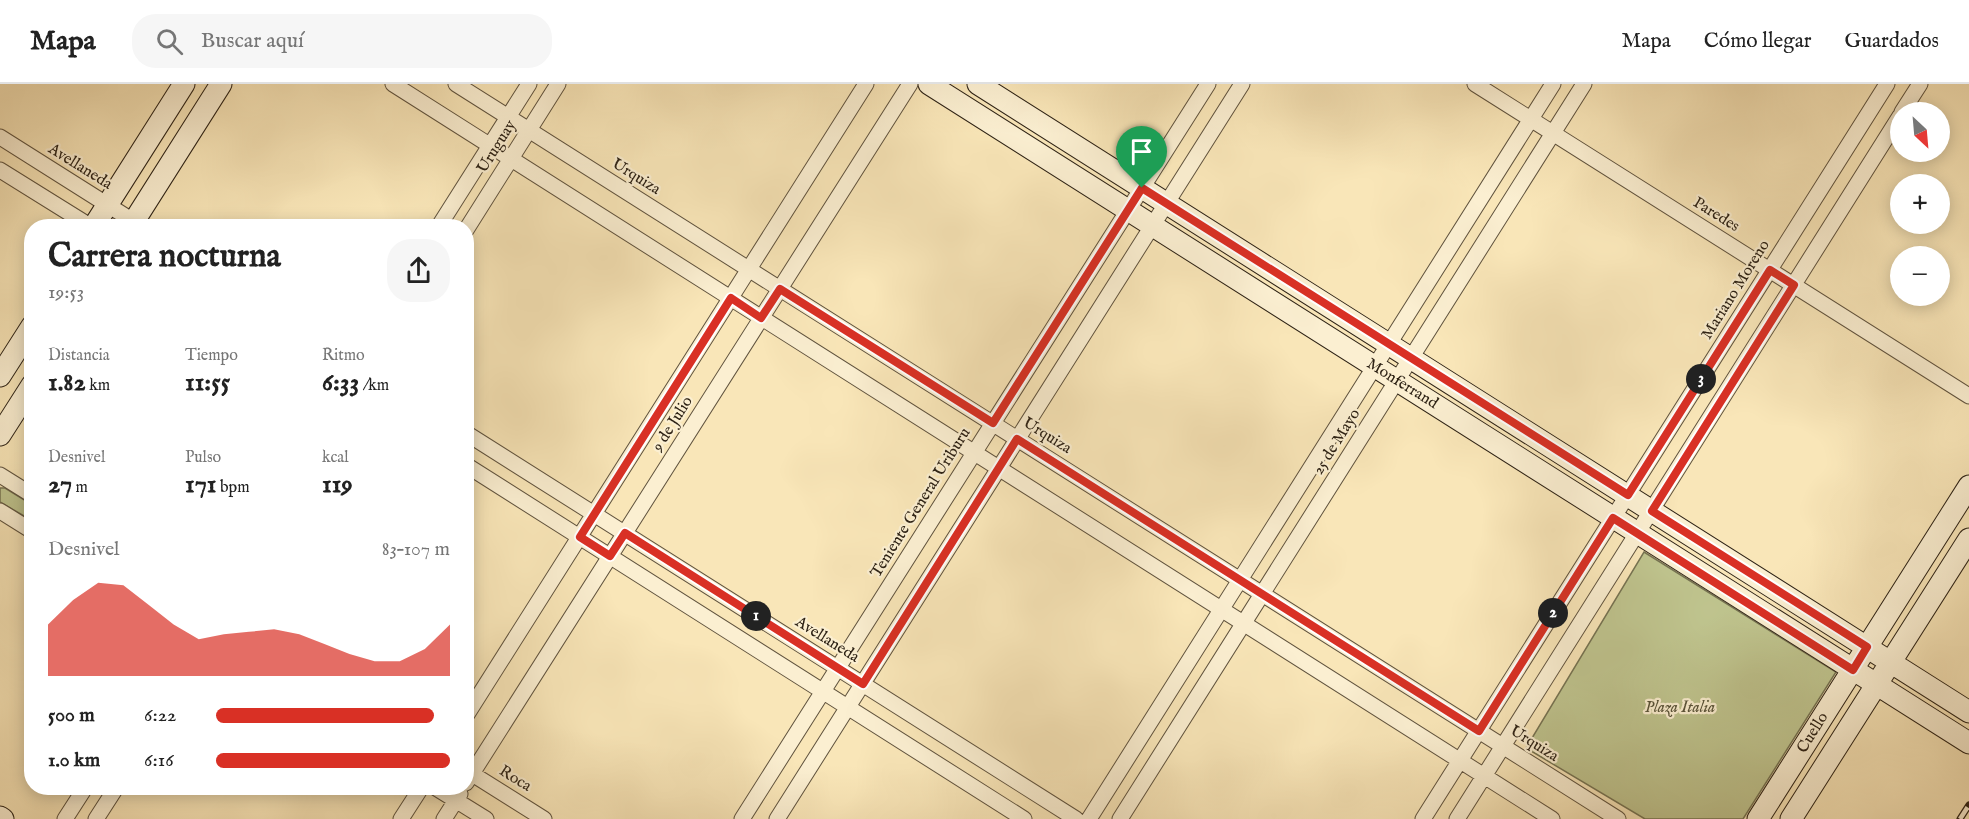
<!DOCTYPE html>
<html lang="es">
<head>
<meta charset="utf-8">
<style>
  body { margin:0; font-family:"IM FELL English",serif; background:#f6f6f6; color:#222; height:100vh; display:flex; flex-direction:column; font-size:22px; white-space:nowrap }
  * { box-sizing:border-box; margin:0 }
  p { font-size:20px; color:#767676 }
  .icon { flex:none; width:33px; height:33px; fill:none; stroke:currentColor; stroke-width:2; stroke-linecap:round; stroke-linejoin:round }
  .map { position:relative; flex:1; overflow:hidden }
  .side { position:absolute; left:24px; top:135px; width:450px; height:576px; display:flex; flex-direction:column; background:#fff; border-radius:24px; box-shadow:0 3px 15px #0003 }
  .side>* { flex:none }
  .needle { width:39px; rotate:154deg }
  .controls { position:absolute; left:1890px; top:18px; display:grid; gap:12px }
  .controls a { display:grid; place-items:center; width:60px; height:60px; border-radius:50%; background:#fff; box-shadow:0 3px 15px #0003; font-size:30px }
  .pin { position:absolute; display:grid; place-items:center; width:51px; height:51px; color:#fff; margin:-62px -26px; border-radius:50% 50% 50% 0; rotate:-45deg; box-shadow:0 0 6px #0007 }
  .pin .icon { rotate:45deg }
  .km { position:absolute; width:30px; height:30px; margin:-15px; border-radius:50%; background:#222; color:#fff; font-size:16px; line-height:30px; text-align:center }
  .round { display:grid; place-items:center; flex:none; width:63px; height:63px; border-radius:24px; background:#f6f6f6 }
  .overview { display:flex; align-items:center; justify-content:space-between; height:102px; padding:0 24px }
  h1 { font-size:33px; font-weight:700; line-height:45px }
  .stats { display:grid; grid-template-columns:repeat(3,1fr); gap:9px; height:102px; padding:6px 24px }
  .stats div { display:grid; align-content:center }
  .stats b { font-size:26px; font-weight:700 }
  .stats small { font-size:16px; font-weight:400 }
  .stats p { font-size:16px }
  .chart { height:168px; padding:12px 24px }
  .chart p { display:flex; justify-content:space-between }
  .chart svg { width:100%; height:108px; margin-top:6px; fill:#d93025; opacity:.7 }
  ul { padding:0 24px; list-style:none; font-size:20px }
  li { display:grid; grid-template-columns:96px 72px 1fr; align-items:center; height:45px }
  li i { height:15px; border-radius:8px; background:#d93025 }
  header { display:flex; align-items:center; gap:36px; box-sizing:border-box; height:84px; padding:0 30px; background:#fff; border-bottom:2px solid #e0e0e0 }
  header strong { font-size:28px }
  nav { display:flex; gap:33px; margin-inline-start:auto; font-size:21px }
  .search { width:420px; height:54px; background:#f6f6f6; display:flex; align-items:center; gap:15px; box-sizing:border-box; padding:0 21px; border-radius:24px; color:#767676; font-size:22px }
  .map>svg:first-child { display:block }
  .green { fill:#bfc48e; stroke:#767352; stroke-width:1.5 }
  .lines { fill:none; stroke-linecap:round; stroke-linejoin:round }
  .street-casing { stroke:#60533e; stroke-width:17 }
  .secondary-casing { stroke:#2d2215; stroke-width:23 }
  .street { stroke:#fbefd1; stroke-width:15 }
  .secondary { stroke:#fbefd1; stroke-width:21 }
  .rail-casing { stroke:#2d2215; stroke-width:7 }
  .rail { stroke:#fbefd1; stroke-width:4.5; stroke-dasharray:14; stroke-linecap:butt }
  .route-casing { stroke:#fff; stroke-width:12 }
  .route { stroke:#d93025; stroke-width:8 }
  .labels { text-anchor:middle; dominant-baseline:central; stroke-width:4.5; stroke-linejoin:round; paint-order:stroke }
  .street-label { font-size:16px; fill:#2d2215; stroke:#fbefd1 }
  .park-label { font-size:16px; font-style:italic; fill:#595339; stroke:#fbefd1 }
</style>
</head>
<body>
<header>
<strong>Mapa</strong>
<div class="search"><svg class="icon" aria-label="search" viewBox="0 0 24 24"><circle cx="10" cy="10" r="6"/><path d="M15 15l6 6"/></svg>Buscar aquí</div>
<nav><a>Mapa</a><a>Cómo llegar</a><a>Guardados</a></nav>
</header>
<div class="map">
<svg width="1969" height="735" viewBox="0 0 1969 735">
  <rect width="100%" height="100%" fill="#f9e6b8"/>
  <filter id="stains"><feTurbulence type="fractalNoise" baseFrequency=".00333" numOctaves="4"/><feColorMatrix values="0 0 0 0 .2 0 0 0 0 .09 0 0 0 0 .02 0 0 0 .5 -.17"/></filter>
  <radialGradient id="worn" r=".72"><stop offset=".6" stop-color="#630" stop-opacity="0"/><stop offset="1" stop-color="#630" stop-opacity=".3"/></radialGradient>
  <path class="green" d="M0 404H5L31 420V436L0 418Z
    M1644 468 1836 588 1743 735H1645L1526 664Z"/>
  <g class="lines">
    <g class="street-casing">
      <path id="street" d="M393 0 1552 735
        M456 0 1618 735
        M1475 0 1969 312
        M1902 28 1920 0
        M0 53 141 142
        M0 86 90 142
        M439 142 529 0
        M466 146 558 0
        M466 349 1076 735
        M466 381 1024 735
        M0 391 32 411
        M0 427 32 447
        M466 632 866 0
        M466 686 544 735
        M466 699 910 0
        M436 704 486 735
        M65 735 85 704
        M96 735 116 704
        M401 735 421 704
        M444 735 460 710
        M742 735 1208 0
        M777 735 1242 0
        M1089 735 1553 0
        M1120 735 1584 0
        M1423 735 1887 0
        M1457 735 1900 32"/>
    </g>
    <g class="secondary-casing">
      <path id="secondary" d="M929 0 1969 659
        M978 0 1969 628
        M94 142 184 0
        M131 142 221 0
        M0 292 32 242
        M0 351 32 301
        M0 733 3 735
        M1758 735 1969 402
        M1791 735 1969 455"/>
    </g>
    <use href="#street" class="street"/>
    <use href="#secondary" class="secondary"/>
    <g class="rail-casing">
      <path id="rail" d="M1960 735 1969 721"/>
    </g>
    <use href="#rail" class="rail"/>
  </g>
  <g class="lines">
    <g class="route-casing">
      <path id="route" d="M1142 104 1628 411 1770 186 1794 201 1652 427 1867 563 1853 586 1613 434 1479 647 1017 355 863 600 625 449 610 472 580 453 731 214 761 234 780 205 993 339Z"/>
    </g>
    <use href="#route" class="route"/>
  </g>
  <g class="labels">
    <g class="street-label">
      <text transform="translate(497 63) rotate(-58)">Uruguay</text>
      <text transform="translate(80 83) rotate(32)">Avellaneda</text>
      <text transform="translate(636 93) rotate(32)">Urquiza</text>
      <text transform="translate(1716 131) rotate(32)">Paredes</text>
      <text transform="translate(1736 206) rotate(-58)">Mariano Moreno</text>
      <text transform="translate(1402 300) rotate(32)">Monferrand</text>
      <text transform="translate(673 340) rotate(-58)">9 de Julio</text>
      <text transform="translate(1047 352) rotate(32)">Urquiza</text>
      <text transform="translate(1337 358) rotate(-58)">25 de Mayo</text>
      <text transform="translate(921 419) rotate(-58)">Teniente General Uriburu</text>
      <text transform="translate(827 556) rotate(32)">Avellaneda</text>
      <text transform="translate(1813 649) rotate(-58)">Cuello</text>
      <text transform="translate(1534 660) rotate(32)">Urquiza</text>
      <text transform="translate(515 695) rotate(32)">Roca</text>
    </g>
    <g class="park-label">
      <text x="1680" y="624">Plaza Italia</text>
    </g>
  </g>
  <rect width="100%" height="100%" filter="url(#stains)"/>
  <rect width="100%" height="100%" fill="url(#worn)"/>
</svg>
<div class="controls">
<a><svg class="needle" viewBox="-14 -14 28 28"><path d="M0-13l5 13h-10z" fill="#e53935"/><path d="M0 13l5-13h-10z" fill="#767676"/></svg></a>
<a>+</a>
<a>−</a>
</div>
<div class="pin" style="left:1142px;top:104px;background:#1e9e55"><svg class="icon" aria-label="arrive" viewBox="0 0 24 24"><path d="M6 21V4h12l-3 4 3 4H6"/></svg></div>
<b class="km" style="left:756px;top:532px">1</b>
<b class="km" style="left:1553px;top:529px">2</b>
<b class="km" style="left:1701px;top:295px">3</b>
<section class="side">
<div class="overview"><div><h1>Carrera nocturna</h1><p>19:53</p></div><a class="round"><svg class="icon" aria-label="share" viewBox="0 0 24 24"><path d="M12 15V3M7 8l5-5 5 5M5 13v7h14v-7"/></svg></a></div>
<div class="stats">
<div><p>Distancia</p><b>1.82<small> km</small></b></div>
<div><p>Tiempo</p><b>11:55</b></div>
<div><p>Ritmo</p><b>6:33<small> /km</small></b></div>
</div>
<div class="stats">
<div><p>Desnivel</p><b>27<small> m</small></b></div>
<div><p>Pulso</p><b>171<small> bpm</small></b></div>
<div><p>kcal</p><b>119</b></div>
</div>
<div class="chart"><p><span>Desnivel</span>83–107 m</p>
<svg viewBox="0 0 160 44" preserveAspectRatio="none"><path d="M0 44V23L10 13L20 6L30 7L40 15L50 23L60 29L70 27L80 26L90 25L100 27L110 31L120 35L130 38L140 38L150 33L160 23V44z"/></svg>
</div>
<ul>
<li><b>500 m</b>6:22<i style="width:93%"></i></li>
<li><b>1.0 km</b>6:16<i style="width:100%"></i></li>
</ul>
</section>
</div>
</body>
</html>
